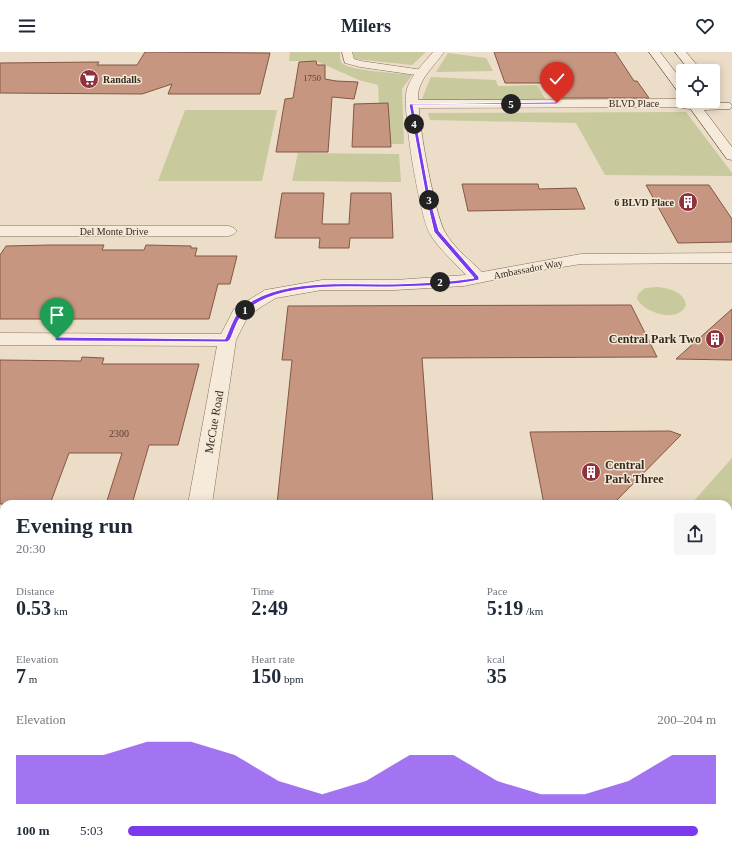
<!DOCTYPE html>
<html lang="en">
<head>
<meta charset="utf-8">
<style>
  body { margin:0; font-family:"Times New Roman",serif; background:#f6f6f7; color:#1f2937; height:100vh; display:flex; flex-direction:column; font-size:15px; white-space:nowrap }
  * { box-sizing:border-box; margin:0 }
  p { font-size:13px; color:#747a83 }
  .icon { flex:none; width:22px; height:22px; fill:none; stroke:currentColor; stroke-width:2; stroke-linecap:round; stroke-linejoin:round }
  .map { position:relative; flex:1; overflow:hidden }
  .sheet { position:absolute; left:0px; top:448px; width:732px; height:354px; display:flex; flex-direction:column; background:#fff; border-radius:12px 12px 0 0; box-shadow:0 2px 10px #0003 }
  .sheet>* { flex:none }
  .tools { position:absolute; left:676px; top:12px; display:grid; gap:8px }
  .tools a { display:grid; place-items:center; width:44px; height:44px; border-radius:4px; background:#fff; box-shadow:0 2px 10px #0003; font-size:20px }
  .pin { position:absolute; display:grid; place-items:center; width:34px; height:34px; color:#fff; margin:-41px -17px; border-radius:50% 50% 50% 0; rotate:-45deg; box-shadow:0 0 4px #0007 }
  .pin .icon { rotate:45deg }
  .km { position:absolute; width:20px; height:20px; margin:-10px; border-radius:50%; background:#222; color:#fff; font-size:11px; line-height:20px; text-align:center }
  .round { display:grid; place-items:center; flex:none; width:42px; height:42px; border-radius:4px; background:#f6f6f7 }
  .summary { display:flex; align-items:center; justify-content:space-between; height:68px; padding:0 16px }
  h1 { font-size:22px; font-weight:600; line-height:30px }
  .figures { display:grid; grid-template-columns:repeat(3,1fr); gap:6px; height:68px; padding:4px 16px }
  .figures div { display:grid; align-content:center }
  .figures b { font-size:20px; font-weight:600 }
  .figures small { font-size:11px; font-weight:400 }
  .figures p { font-size:11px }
  .chart { height:112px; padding:8px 16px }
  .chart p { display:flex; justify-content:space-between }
  .chart svg { width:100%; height:72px; margin-top:4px; fill:#7c3aed; opacity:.7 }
  ul { padding:0 16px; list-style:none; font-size:13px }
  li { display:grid; grid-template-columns:64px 48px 1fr; align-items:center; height:30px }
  li i { height:10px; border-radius:5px; background:#7c3aed }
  header { display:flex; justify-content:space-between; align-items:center; height:52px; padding:0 16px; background:#fff; font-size:18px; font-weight:600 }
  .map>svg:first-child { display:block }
  .green { fill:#c8c99c }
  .building { fill:#c69680; stroke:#835745 }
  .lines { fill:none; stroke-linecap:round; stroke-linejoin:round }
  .minor-casing { stroke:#866f5e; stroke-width:1 }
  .tertiary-casing { stroke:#866f5e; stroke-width:1 }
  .secondary-casing { stroke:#685041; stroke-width:1 }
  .minor { fill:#f6ebda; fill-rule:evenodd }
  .tertiary { fill:#f6ebda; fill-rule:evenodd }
  .secondary { fill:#f6ebda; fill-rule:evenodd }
  .route { fill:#7c3aed; stroke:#fff }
  .labels { text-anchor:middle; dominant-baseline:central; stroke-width:3; stroke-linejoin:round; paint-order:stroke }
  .far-number-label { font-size:9px; fill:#5b4438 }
  .far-poi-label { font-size:10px; font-weight:bold; fill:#372920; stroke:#f3e8d6; text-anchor:start }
  .far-street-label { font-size:10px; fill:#372920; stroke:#f3e8d6 }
  .number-label { font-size:10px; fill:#5b4438 }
  .poi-label { font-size:12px; font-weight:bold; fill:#372920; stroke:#f3e8d6; text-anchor:end }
  .street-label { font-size:12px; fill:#372920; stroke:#f3e8d6 }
</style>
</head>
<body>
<header><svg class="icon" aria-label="menu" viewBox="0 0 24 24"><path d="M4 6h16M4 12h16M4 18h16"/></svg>Milers<svg class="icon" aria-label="heart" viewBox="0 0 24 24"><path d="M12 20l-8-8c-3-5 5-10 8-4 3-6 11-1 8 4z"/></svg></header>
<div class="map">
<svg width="732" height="802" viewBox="0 0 732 802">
  <rect width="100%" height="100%" fill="#ebddc7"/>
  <path class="green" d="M290 0H340C340 4 339 9 343 12 353 19 398 21 412 23L402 37 404 92H381L378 33 359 28 316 9H289Z
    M352 0H426L412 13 355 7Z
    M448 1 486 6 493 19 436 20Z
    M431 25 496 28 498 34 537 33 546 48 421 49Z
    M185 58H277L262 129H158Z
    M686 60 732 121V124L605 123 576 71 430 68 428 61Z
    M298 101 399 102 401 130 292 129Z
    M657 235C669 236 684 240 686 253 678 272 645 261 637 247L638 242 645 236Z
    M732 406V508H728V452H691Z"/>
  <path class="building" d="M145 0 270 1 260 42H168L172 32 142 42 0 41V11L99 10 97 13H137Z
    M494 0H615L634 29H637L649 46H562L555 31H505Z
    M316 9 317 13H325V27L336 29 358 30 354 47 332 45 328 100H276L285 47 293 46 299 10Z
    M388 51 391 95H352L354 52Z
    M462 132H538L539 137 576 136 585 157 468 159Z
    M646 133H709L732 167V190L678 191Z
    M282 141H324L322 172H349L351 141H391L393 186H350L349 196H319L320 186H275Z
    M50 193H104L102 198H144L146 193 191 194V196H197L195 204H237L230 232H218L209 267H0V203L6 194Z
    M631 253 657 305 422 306 433 452H277L292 308H282L288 254Z
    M732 257V308L676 307Z
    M82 305 104 306 102 312H199L178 393H149L132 452H106L122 401H69L50 452H0V308L81 309Z
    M670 379 681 383 613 452H544L530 380Z"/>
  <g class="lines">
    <g class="minor-casing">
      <path id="minor" d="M342 0H352L354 7 361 9 423 18 428 21 423 24 360 15 345 11Z
        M678 47 698 51 700 54 698 57 694 58 678 55 411 56 407 55 405 52 407 49 411 48Z
        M0 174H229L234 176 237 179 234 182 229 184H0Z"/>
    </g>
    <g class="tertiary-casing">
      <path id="tertiary" d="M433 0H444C436 12 423 23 419 37 414 54 435 164 445 180 453 195 470 208 482 220L581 202 732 201V211L581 212 537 219 464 234 395 238H322L276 246 261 255 248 264 236 288 212 452H188L217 294 0 293V281L221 282 234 257 265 238 271 237 322 228H395L466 223C454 210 439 197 430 182 420 166 401 55 407 37 411 23 424 11 433 0Z
        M94 798H126V802H92Z
        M508 798H545L547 802H509Z
        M613 798H651L653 802H614Z"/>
    </g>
    <g class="secondary-casing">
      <path id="secondary" d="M649 0H660L683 30V42L679 41Z
        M675 0H686L702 19H690Z
        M685 49 730 51 732 54 730 57 704 58 732 95V108L727 107Z"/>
    </g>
    <use href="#minor" class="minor"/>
    <use href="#tertiary" class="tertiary"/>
    <use href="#secondary" class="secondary"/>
  </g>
  <path class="route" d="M558 50 557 52 413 53 431 150 439 179 479 225V228C452 234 422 234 394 235 350 236 277 228 244 261 237 267 234 280 230 288L227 290 57 289 54 287 57 285 225 287C229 279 233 266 239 259 274 224 349 233 395 232 421 231 449 230 474 226L434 180 427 150 409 52Z"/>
  <defs>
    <g id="supermarket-disc" transform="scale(1)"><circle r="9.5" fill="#90323d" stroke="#f3e8d6"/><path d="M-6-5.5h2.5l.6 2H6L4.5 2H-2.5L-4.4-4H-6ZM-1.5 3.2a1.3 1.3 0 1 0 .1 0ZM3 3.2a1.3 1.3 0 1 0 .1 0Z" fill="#fff"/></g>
    <g id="building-disc" transform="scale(1)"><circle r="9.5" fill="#90323d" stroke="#f3e8d6"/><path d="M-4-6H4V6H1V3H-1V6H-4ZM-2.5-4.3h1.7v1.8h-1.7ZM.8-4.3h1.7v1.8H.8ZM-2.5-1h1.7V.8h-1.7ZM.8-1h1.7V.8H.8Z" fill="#fff"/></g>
  </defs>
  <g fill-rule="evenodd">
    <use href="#supermarket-disc" x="89" y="27"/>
    <use href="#building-disc" x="688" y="150"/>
    <use href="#building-disc" x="715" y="287"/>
    <use href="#building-disc" x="591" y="420"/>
  </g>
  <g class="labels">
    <g class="far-number-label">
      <text x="312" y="26">1750</text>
    </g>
    <g class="far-poi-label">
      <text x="103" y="27">Randalls</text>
      <text x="674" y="150" text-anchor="end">6 BLVD Place</text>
    </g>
    <g class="far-street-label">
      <text x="634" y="51">BLVD Place</text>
      <text x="114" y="179">Del Monte Drive</text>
      <text transform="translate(528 217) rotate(-11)">Ambassador Way</text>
    </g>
    <g class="number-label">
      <text x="119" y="381">2300</text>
    </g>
    <g class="poi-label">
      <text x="701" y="287">Central Park Two</text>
      <text x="605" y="413" text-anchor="start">Central<tspan x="605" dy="14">Park Three</tspan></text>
    </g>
    <g class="street-label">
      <text transform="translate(214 370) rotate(-80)">McCue Road</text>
    </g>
  </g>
</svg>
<div class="tools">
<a><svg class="icon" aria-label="locate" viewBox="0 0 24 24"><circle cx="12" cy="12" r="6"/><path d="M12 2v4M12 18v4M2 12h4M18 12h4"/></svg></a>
</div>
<div class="pin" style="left:57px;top:287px;background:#1e9e55"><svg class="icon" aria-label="arrive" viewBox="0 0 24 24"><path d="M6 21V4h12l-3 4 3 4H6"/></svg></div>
<div class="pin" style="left:557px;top:51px;background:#d93025"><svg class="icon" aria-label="check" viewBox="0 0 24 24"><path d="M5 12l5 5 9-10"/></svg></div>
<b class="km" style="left:245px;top:258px">1</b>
<b class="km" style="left:440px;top:230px">2</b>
<b class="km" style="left:429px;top:148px">3</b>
<b class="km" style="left:414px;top:72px">4</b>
<b class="km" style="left:511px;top:52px">5</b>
<section class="sheet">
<div class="summary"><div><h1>Evening run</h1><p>20:30</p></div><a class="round"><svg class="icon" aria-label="share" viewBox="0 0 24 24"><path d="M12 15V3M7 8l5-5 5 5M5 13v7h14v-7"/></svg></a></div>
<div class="figures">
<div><p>Distance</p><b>0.53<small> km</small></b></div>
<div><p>Time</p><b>2:49</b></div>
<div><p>Pace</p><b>5:19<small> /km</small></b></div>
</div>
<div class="figures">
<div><p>Elevation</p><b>7<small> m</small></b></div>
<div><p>Heart rate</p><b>150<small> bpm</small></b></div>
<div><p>kcal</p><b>35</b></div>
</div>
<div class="chart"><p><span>Elevation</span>200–204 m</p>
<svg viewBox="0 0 160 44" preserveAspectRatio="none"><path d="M0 44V14L10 14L20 14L30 6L40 6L50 14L60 30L70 38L80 30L90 14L100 14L110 30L120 38L130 38L140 30L150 14L160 14V44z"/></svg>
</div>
<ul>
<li><b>100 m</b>5:03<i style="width:97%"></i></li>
</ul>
</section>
</div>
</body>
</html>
